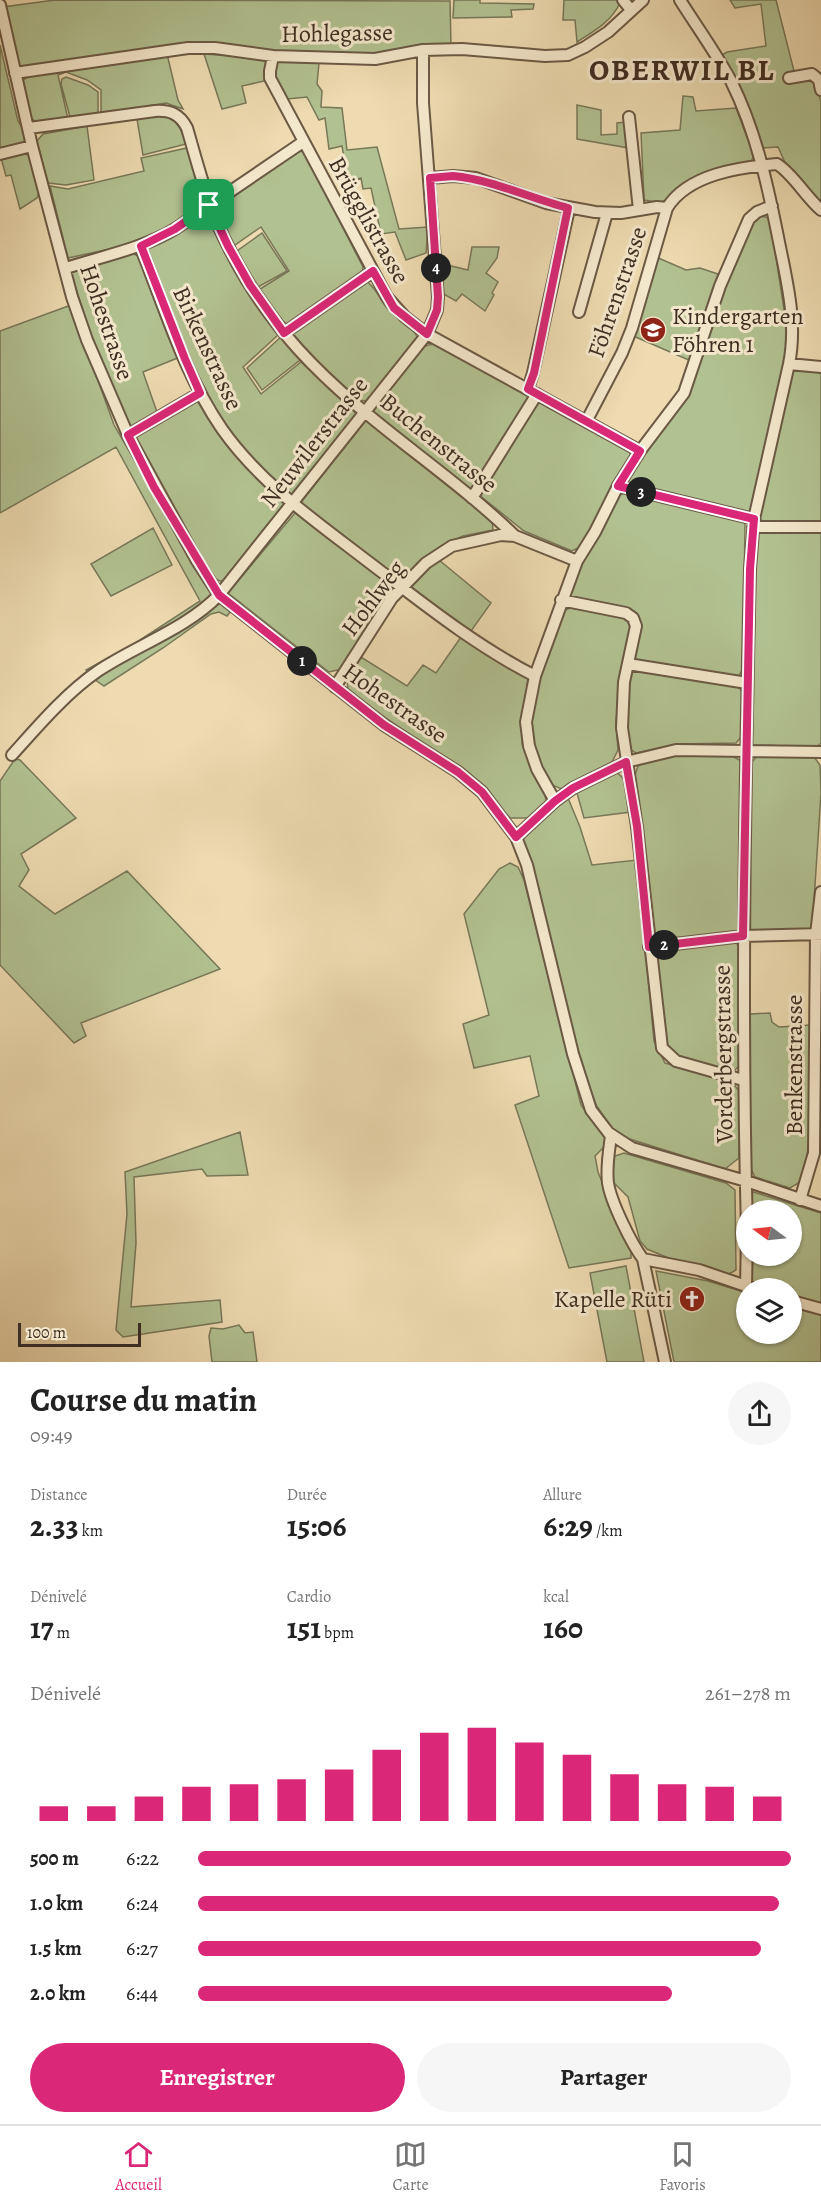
<!DOCTYPE html>
<html lang="fr">
<head>
<meta charset="utf-8">
<style>
  body { margin:0; font-family:Alegreya,serif; background:#f6f6f6; color:#222; height:100vh; display:flex; flex-direction:column; font-size:22px; white-space:nowrap }
  * { box-sizing:border-box; margin:0 }
  p { font-size:20px; color:#767676 }
  .icon { flex:none; width:33px; height:33px; fill:none; stroke:currentColor; stroke-width:2; stroke-linecap:round; stroke-linejoin:round }
  .map { position:relative; height:1362px; overflow:hidden }
  .sheet { display:flex; flex-direction:column; background:#fff; flex:1 }
  .sheet>* { flex:none }
  .needle { width:39px; rotate:285deg }
  .buttons { position:absolute; left:736px; top:1200px; display:grid; gap:12px }
  .buttons a { display:grid; place-items:center; width:66px; height:66px; border-radius:50%; background:#fff; box-shadow:0 2px 4px #0004; font-size:30px }
  .scale { position:absolute; left:18px; bottom:15px; width:123px; box-sizing:border-box; padding-left:6px; border:3px solid #3f2e21; border-top:0; font-size:16px; line-height:21px; white-space:nowrap; color:#3f2e21; -webkit-text-stroke:4px #f4e8cc; paint-order:stroke }
  .pin { position:absolute; display:grid; place-items:center; width:51px; height:51px; color:#fff; margin:-26px; border-radius:12px; box-shadow:0 3px 9px #0006 }
  .km { position:absolute; width:30px; height:30px; margin:-15px; border-radius:50%; background:#222; color:#fff; font-size:16px; line-height:30px; text-align:center }
  .round { display:grid; place-items:center; flex:none; width:63px; height:63px; border-radius:32px; background:#f6f6f6 }
  .headline { display:flex; align-items:center; justify-content:space-between; height:102px; padding:0 30px }
  h1 { font-size:33px; font-weight:700; line-height:45px }
  .figures { display:grid; grid-template-columns:repeat(3,1fr); gap:9px; height:102px; padding:6px 30px }
  .figures div { display:grid; align-content:center }
  .figures b { font-size:30px; font-weight:700 }
  .figures small { font-size:16px; font-weight:400 }
  .figures p { font-size:16px }
  .chart { height:168px; padding:12px 30px }
  .chart p { display:flex; justify-content:space-between }
  .chart svg { width:100%; height:108px; margin-top:6px; stroke:#db2777; stroke-width:6 }
  .cta { display:flex; gap:12px; margin-top:auto; padding:12px 30px }
  .cta a { flex:1; height:69px; border-radius:36px; background:#db2777; color:#fff; font-size:24px; font-weight:700; line-height:69px; text-align:center }
  .cta a+a { background:#f6f6f6; color:#222 }
  ul { padding:0 30px; list-style:none; font-size:20px }
  li { display:grid; grid-template-columns:96px 72px 1fr; align-items:center; height:45px }
  li i { height:15px; border-radius:8px; background:#db2777 }
  .menu { display:flex; justify-content:space-around; align-items:center; height:84px; border-top:2px solid #e0e0e0; background:#fff; font-size:16px; color:#767676 }
  .menu a { display:grid; justify-items:center; gap:3px }
  .menu .on { color:#db2777 }
  .map>svg:first-child { display:block }
  .green { fill:#b2c191; stroke:#787859; stroke-width:1.5 }
  .lines { fill:none; stroke-linecap:round; stroke-linejoin:round }
  .minor-casing { stroke:#6b5945; stroke-width:14 }
  .minor { stroke:#f4e8cc; stroke-width:10 }
  .route-casing { stroke:#fff; stroke-width:12 }
  .route { stroke:#db2777; stroke-width:8 }
  .labels { text-anchor:middle; dominant-baseline:central; stroke-width:6; stroke-linejoin:round; paint-order:stroke }
  .street-label { font-size:24px; fill:#3f2e21; stroke:#f4e8cc }
  .poi-label { font-size:24px; fill:#3f2e21; stroke:#f4e8cc; text-anchor:start }
  .district-label { font-size:30px; font-weight:bold; letter-spacing:1.5px; fill:#3f2e21; stroke:#f4e8cc }
</style>
</head>
<body>
<div class="map">
<svg width="821" height="1362" viewBox="0 0 821 1362">
  <rect width="100%" height="100%" fill="#eedbb1"/>
  <filter id="stains"><feTurbulence type="fractalNoise" baseFrequency=".00333" numOctaves="4"/><feColorMatrix values="0 0 0 0 .2 0 0 0 0 .09 0 0 0 0 .02 0 0 0 .5 -.17"/></filter>
  <radialGradient id="worn" r=".72"><stop offset=".6" stop-color="#630" stop-opacity="0"/><stop offset="1" stop-color="#630" stop-opacity=".3"/></radialGradient>
  <path class="green" d="M55 0 450 1 451 46 374 56 275 52 224 46 18 69 3 7Z
    M454 0H480V3L534 4 533 9 511 10 512 17 453 18Z
    M564 0H618L620 3C611 22 594 31 577 42L575 20H563Z
    M730 0H776L796 79 811 77 816 82 821 102V207L787 167 778 147 762 148 736 87 719 57 727 52 766 46 761 4 735 8Z
    M0 45 18 121 28 137 25 144 0 150Z
    M167 54 178 100 183 109 166 103 101 114V90L87 80 66 72 58 75 68 119 38 123 31 118 23 80 34 73Z
    M204 54 263 58 268 63 269 80 242 86 246 103 222 109Z
    M277 59 319 63 317 84 322 91 321 107 342 108 347 150 377 147 399 229 428 227 426 253 406 260 395 232 381 234 371 188 363 189 361 178 348 182 342 146 329 149 325 118 319 120 307 97 287 99 273 70Z
    M66 77 88 85 98 92V114L70 117 61 84 62 79Z
    M683 96 693 97 696 111 736 108 754 155 750 164 712 170 661 203 644 200 641 133 680 130Z
    M577 105 601 110V135L617 134V123L626 122 629 148 577 139Z
    M162 114C179 120 181 129 186 144L143 155 137 119Z
    M87 126 94 180 66 185 48 183 37 141 43 134Z
    M187 148 202 197 195 211 166 231 119 247 68 258 50 186 68 189 144 171 141 158Z
    M22 150 30 155 39 193 37 198 20 209 11 175 6 176 1 158Z
    M300 150 305 153 363 267 362 275 289 326 283 321 260 289 289 271 261 227 232 247 214 206Z
    M207 211 253 300 278 335 243 367 261 394 301 362 353 407 356 416 291 495 286 494C264 471 241 448 222 421 187 370 167 307 147 248L176 235Z
    M757 215 770 218 789 342 752 516 623 484 647 446 688 397 721 293 750 224Z
    M262 233 287 271 258 287 237 251Z
    M472 247H499L497 258 486 273 498 282 492 293 494 295 485 311 462 294 456 301 442 293 439 263 468 270Z
    M130 252 140 257 180 357 143 372 158 415 139 425 132 426 126 421 93 342 70 270Z
    M656 257 686 270 700 268 718 274 691 361 631 335Z
    M365 280C376 287 379 298 386 307 395 319 412 324 418 338L367 401 357 400 320 368 288 334Z
    M71 305 114 425 204 581 216 600 230 612 227 616 219 612 211 614 163 648 104 686 91 677 86 670 137 642 200 601 116 447 0 513V331Z
    M282 336 300 360 262 390 247 368Z
    M436 343 531 396 474 490 467 489 373 411 422 347Z
    M799 369 821 371V524H765L759 517 793 370Z
    M200 399 285 504 226 580 220 581 213 578 196 554 132 436Z
    M543 400 629 449 631 457 584 545 572 551 524 531 479 495 535 404Z
    M368 418 492 520 493 530 463 536 441 546 405 575H394L305 509 302 506V501Z
    M627 493 745 522 743 669 738 677 634 659 640 626 631 610 566 598 581 563 617 495Z
    M295 513 300 514 389 582 392 591 342 669 329 672 228 593Z
    M153 528 172 565 111 596 91 564Z
    M755 530H821V743L817 747 750 745Z
    M439 560 491 603 471 631 415 592 410 584Z
    M570 608 625 617 632 629 620 678 616 722 618 750 612 762 562 789 549 784C541 768 530 751 530 732 529 690 549 650 563 611Z
    M461 637 528 677 522 744 544 788 546 801 528 818H510L478 783 348 691 347 679 361 657 407 686 423 665 436 673Z
    M633 668 737 685 743 693 742 736 736 743 678 744 636 753 626 747 627 692Z
    M658 755 732 756 743 762 740 928 734 935 653 942 634 778 638 766 652 760Z
    M758 755 814 757 820 765 821 793 812 931 749 932 751 763Z
    M15 759 20 760 76 818 21 854 29 870 19 886 55 914 127 871 220 969 81 1023 86 1036 74 1043 0 965V781Z
    M615 772C629 777 629 799 631 812L584 818 577 793Z
    M568 798 580 827 592 865 637 860 654 1041 665 1063 731 1081 740 1092 739 1158 725 1169 617 1135 596 1105 580 1064 521 837Z
    M510 863 518 867 524 880 581 1105 599 1130 606 1136 605 1146 595 1156 598 1172 631 1252V1258L569 1268 515 1105 539 1096 530 1056 474 1068 463 1024 489 1015 464 914 499 869Z
    M732 941 736 942 739 948V1066L732 1073 678 1057 667 1049 653 949Z
    M770 1013 772 1022 779 1027 810 1025C810 1077 815 1130 802 1181L790 1188 755 1177 748 1163 750 1014Z
    M240 1132 248 1175 207 1176 202 1169 134 1177 136 1243 131 1307 220 1300 222 1322 123 1337 116 1330 127 1214 125 1172Z
    M624 1153 726 1183 735 1190 736 1270 727 1275 671 1259 647 1249 640 1241 628 1197 613 1182 612 1157Z
    M750 1191 821 1213V1305L792 1296V1288H765L749 1284V1256H792V1210H750Z
    M626 1266 644 1362H607L590 1273Z
    M656 1271 708 1281 747 1293V1334H792V1306L821 1315V1362H674Z
    M239 1325 245 1333 253 1332 257 1362H212L209 1336 211 1328 223 1329Z"/>
  <g class="lines">
    <g class="minor-casing">
      <path id="minor" d="M623 0 631 10
        M680 0C697 27 716 53 731 81 757 133 769 191 780 247 788 286 797 324 789 364L754 519 750 569C745 789 741 1009 747 1229
        M0 5 32 146 72 297 87 340 128 435 197 561 219 595 384 725 458 772 482 792 516 837 527 865 573 1054 591 1110 611 1136C609 1151 606 1167 608 1183 611 1202 631 1243 643 1259L665 1362
        M273 56 270 71V78L387 297 405 317 427 334 640 451
        M15 73 188 48H215L273 56 375 59 423 50 462 49 545 56 568 55 585 47 608 32 643 0
        M789 78 812 74 819 80 821 90
        M629 117 639 210
        M29 128 155 111C170 110 180 114 187 128 199 169 209 210 229 248 247 284 271 319 298 349 362 420 447 470 515 536
        M0 154 32 146
        M430 178 453 176 476 178 546 203 595 212 621 213 657 207 667 208C688 174 740 167 777 164 792 173 806 197 821 210
        M140 246C165 308 184 374 222 429 260 483 314 520 366 560 420 601 474 645 535 676
        M66 268C103 256 141 249 175 229L303 142
        M579 312 607 213
        M284 333 373 271
        M789 364 821 367
        M528 389 533 373 569 209
        M587 420 622 353 632 328 667 208
        M128 435 200 393
        M618 486 754 519
        M472 498 537 394
        M753 527H821
        M561 600 626 613 633 618 636 626 624 682 622 728 637 827 662 1048 676 1061 743 1080
        M628 664 747 683
        M335 687 392 598 426 563 452 546 501 535 515 536 577 561 595 532 618 486 640 451 684 393 720 286 749 219 757 212 772 206
        M12 755C38 726 66 693 98 671 137 645 186 629 219 595L427 334 437 310 438 297 423 103V50
        M555 801 537 769 529 746 526 722 535 676 577 561
        M516 837 555 801 573 788 626 762 676 750 821 752
        M649 947 743 936 821 934
        M609 1133 632 1148 746 1181 821 1206
        M800 1200 814 1153 816 934 821 892
        M643 1259 699 1270 752 1288
        M746 1287 747 1236
        M792 1301 821 1309"/>
    </g>
    <use href="#minor" class="minor"/>
  </g>
  <g class="lines">
    <g class="route-casing">
      <path id="route" d="M453 176C494 180 529 198 568 208L534 373 528 389 640 451 618 486 754 519 750 569 743 936 649 947 637 826 626 762 573 788 555 801 516 837 482 792 458 772 384 725 219 595 154 487 128 435 200 393 185 359 141 246 175 229 209 205 228 246 250 285 284 333 373 271 394 308 427 334 437 310 438 297 430 178Z"/>
    </g>
    <use href="#route" class="route"/>
  </g>
  <defs>
    <g id="school-disc" transform="scale(1.35)"><circle r="9.5" fill="#8f2418" stroke="#f4e8cc"/><path d="M0-5L7-2L0 1L-7-2ZM-4 1L0 2.5L4 1V4Q0 6-4 4Z" fill="#fff"/></g>
    <g id="church-disc" transform="scale(1.35)"><circle r="9.5" fill="#8f2418" stroke="#f4e8cc"/><path d="M-1.2-6h2.4v3.5h3.3v2.4h-3.3V6h-2.4V-.1h-3.3v-2.4h3.3Z" fill="#fff"/></g>
  </defs>
  <g fill-rule="evenodd">
    <use href="#school-disc" x="653" y="330"/>
    <use href="#church-disc" x="692" y="1299"/>
  </g>
  <g class="labels">
    <g class="street-label">
      <text transform="translate(337 33) rotate(-1)">Hohlegasse</text>
      <text transform="translate(369 220) rotate(61)">Brügglistrasse</text>
      <text transform="translate(617 292) rotate(-71)">Föhrenstrasse</text>
      <text transform="translate(107 322) rotate(71)">Hohestrasse</text>
      <text transform="translate(208 348) rotate(65)">Birkenstrasse</text>
      <text transform="translate(314 442) rotate(-52)">Neuwilerstrasse</text>
      <text transform="translate(439 443) rotate(39)">Buchenstrasse</text>
      <text transform="translate(373 598) rotate(-53)">Hohlweg</text>
      <text transform="translate(395 703) rotate(35)">Hohestrasse</text>
      <text transform="translate(723 1054) rotate(-91)">Vorderbergstrasse</text>
      <text transform="translate(794 1065) rotate(-90)">Benkenstrasse</text>
    </g>
    <g class="poi-label">
      <text x="672" y="316">Kindergarten<tspan x="672" dy="28">Föhren 1</tspan></text>
      <text x="672" y="1299" text-anchor="end">Kapelle Rüti</text>
    </g>
    <g class="district-label">
      <text x="682" y="70">OBERWIL BL</text>
    </g>
  </g>
  <rect width="100%" height="100%" filter="url(#stains)"/>
  <rect width="100%" height="100%" fill="url(#worn)"/>
</svg>
<div class="buttons">
<a><svg class="needle" viewBox="-14 -14 28 28"><path d="M0-13l5 13h-10z" fill="#e53935"/><path d="M0 13l5-13h-10z" fill="#767676"/></svg></a>
<a><svg class="icon" aria-label="layers" viewBox="0 0 24 24"><path d="M12 4l9 5-9 5-9-5zM3 14l9 5 9-5"/></svg></a>
</div>
<div class="scale">100 m</div>
<div class="pin" style="left:209px;top:205px;background:#1e9e55"><svg class="icon" aria-label="arrive" viewBox="0 0 24 24"><path d="M6 21V4h12l-3 4 3 4H6"/></svg></div>
<b class="km" style="left:302px;top:661px">1</b>
<b class="km" style="left:664px;top:945px">2</b>
<b class="km" style="left:641px;top:492px">3</b>
<b class="km" style="left:436px;top:268px">4</b>
</div>
<section class="sheet">
<div class="headline"><div><h1>Course du matin</h1><p>09:49</p></div><a class="round"><svg class="icon" aria-label="share" viewBox="0 0 24 24"><path d="M12 15V3M7 8l5-5 5 5M5 13v7h14v-7"/></svg></a></div>
<div class="figures">
<div><p>Distance</p><b>2.33<small> km</small></b></div>
<div><p>Durée</p><b>15:06</b></div>
<div><p>Allure</p><b>6:29<small> /km</small></b></div>
</div>
<div class="figures">
<div><p>Dénivelé</p><b>17<small> m</small></b></div>
<div><p>Cardio</p><b>151<small> bpm</small></b></div>
<div><p>kcal</p><b>160</b></div>
</div>
<div class="chart"><p><span>Dénivelé</span>261–278 m</p>
<svg viewBox="0 0 160 44" preserveAspectRatio="none"><path d="M5 44V38M15 44V38M25 44V34M35 44V30M45 44V29M55 44V27M65 44V23M75 44V15M85 44V8M95 44V6M105 44V12M115 44V17M125 44V25M135 44V29M145 44V30M155 44V34"/></svg>
</div>
<ul>
<li><b>500 m</b>6:22<i style="width:100%"></i></li>
<li><b>1.0 km</b>6:24<i style="width:98%"></i></li>
<li><b>1.5 km</b>6:27<i style="width:95%"></i></li>
<li><b>2.0 km</b>6:44<i style="width:80%"></i></li>
</ul>
<div class="cta"><a>Enregistrer</a><a>Partager</a></div>
</section>
<nav class="menu">
<a class="on"><svg class="icon" aria-label="home" viewBox="0 0 24 24"><path d="M3 11l9-7 9 7M6 9v11h12V9"/></svg>Accueil</a>
<a><svg class="icon" aria-label="map" viewBox="0 0 24 24"><path d="M3 6l6-2 6 2 6-2v14l-6 2-6-2-6 2zM9 4v14M15 6v14"/></svg>Carte</a>
<a><svg class="icon" aria-label="saved" viewBox="0 0 24 24"><path d="M7 4h10v16l-5-4-5 4z"/></svg>Favoris</a>
</nav>
</body>
</html>
